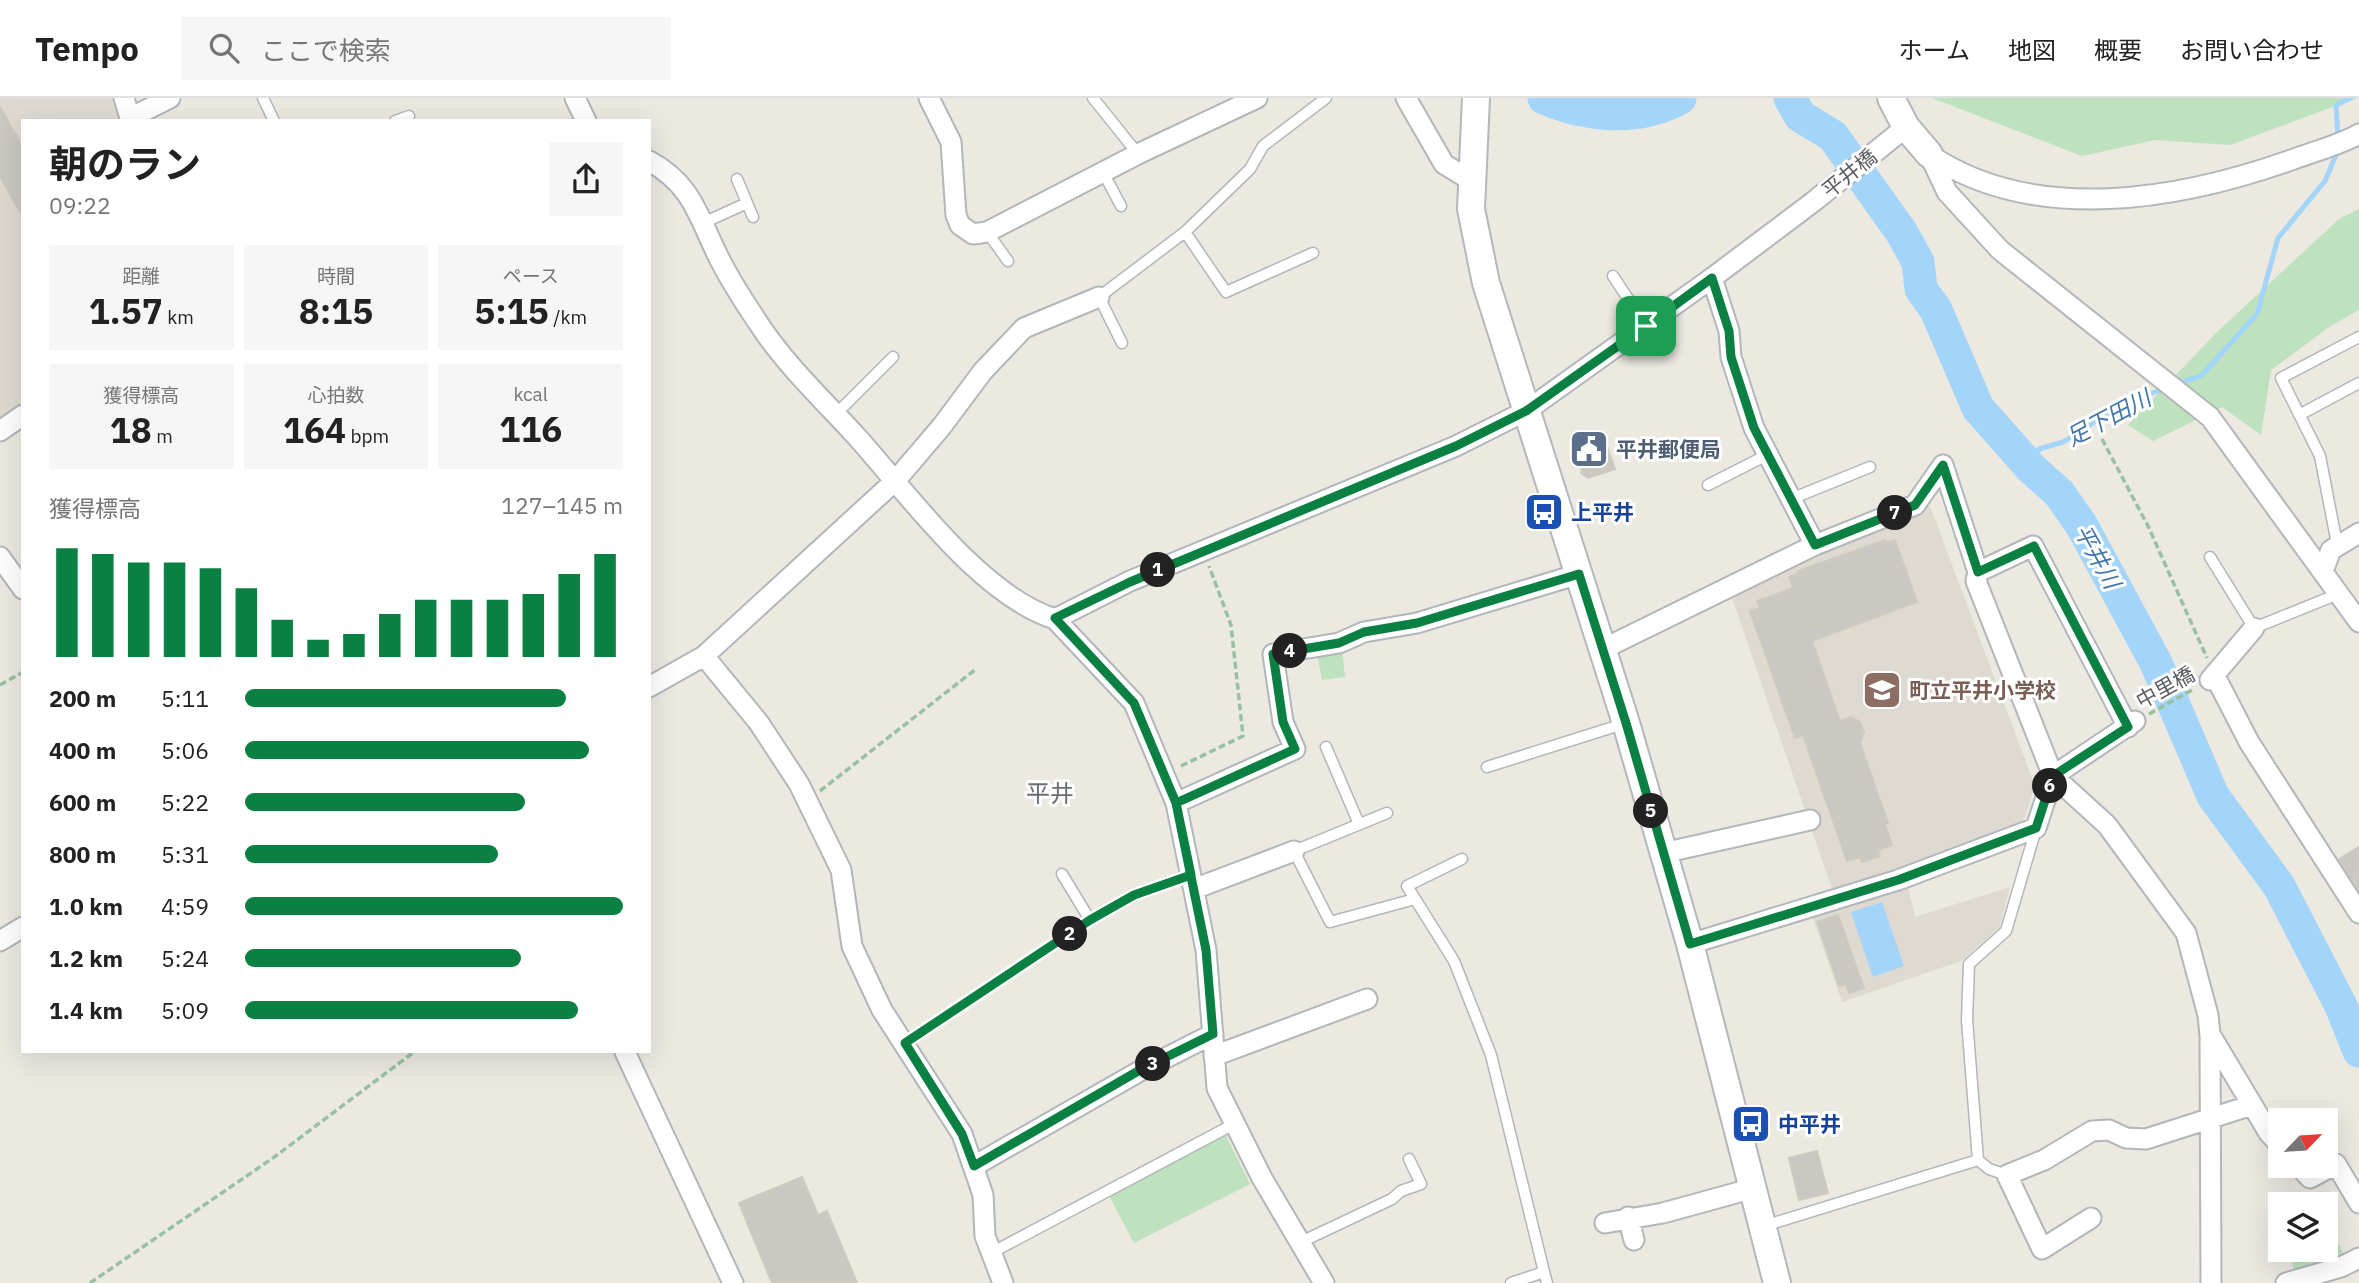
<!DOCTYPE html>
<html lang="ja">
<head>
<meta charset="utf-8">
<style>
  body { margin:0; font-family:"IBM Plex Sans","Noto Sans JP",sans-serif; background:#f6f6f6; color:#222; height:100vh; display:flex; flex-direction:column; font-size:26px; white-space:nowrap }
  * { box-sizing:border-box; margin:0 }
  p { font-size:23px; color:#767676 }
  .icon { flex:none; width:38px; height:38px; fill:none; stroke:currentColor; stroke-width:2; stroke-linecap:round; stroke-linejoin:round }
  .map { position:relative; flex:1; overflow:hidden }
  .sheet { position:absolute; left:21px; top:21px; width:630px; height:934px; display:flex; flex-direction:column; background:#fff; border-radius:0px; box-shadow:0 7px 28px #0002 }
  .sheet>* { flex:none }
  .needle { width:46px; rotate:65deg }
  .tools { position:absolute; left:2268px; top:1010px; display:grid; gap:14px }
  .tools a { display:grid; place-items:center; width:70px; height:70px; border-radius:0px; background:#fff; box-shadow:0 7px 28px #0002; font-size:35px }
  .pin { position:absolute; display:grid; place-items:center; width:60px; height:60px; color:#fff; margin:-30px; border-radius:14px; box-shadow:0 4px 10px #0006 }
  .km { position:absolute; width:35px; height:35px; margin:-18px; border-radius:50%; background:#222; color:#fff; font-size:19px; line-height:35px; text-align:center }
  .round { display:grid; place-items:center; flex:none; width:74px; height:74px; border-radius:0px; background:#f6f6f6 }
  .headline { display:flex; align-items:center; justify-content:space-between; height:119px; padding:0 28px }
  h1 { font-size:38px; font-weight:700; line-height:52px }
  .stats { display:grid; grid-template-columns:repeat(3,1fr); gap:10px; height:119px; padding:7px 28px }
  .stats div { display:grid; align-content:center; border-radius:0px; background:#f6f6f6; text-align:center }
  .stats b { font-size:35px; font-weight:700 }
  .stats small { font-size:19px; font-weight:400 }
  .stats p { font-size:19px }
  .chart { height:196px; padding:14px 28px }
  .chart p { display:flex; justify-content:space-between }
  .chart svg { width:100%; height:126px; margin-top:7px; stroke:#0b8043; stroke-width:6 }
  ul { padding:0 28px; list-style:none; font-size:23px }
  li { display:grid; grid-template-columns:112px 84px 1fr; align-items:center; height:52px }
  li i { height:18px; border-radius:9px; background:#0b8043 }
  header { display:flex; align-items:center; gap:42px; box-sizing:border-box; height:98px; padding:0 35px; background:#fff; border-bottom:2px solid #e0e0e0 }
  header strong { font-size:33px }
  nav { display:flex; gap:38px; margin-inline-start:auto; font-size:24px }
  .search { width:490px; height:63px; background:#f6f6f6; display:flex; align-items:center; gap:18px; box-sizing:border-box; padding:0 24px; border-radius:0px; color:#767676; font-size:26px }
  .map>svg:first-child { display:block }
  .education { fill:#dedad1 }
  .green { fill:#bee1be }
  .water { fill:#a3d4f9 }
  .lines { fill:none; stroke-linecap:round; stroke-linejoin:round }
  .stream { stroke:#a3d4f9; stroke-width:5 }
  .river { stroke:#a3d4f9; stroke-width:33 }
  .building { fill:#cbc7c2; stroke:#cfcabf; stroke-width:2 }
  .lane-casing { stroke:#b3b6ba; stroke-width:13 }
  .street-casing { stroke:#b3b6ba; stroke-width:23 }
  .secondary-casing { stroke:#b4b7bc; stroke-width:30 }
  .path { stroke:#98c1a3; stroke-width:3.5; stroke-dasharray:7 3.5; stroke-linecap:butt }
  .lane { stroke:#fff; stroke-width:10 }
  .street { stroke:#fff; stroke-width:19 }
  .secondary { stroke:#fff; stroke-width:26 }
  .route-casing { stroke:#fff; stroke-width:14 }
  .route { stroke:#0b8043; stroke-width:9 }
  .labels { text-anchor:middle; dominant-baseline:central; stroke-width:6; stroke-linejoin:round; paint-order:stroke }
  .street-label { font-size:21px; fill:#595c60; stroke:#fff }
  .service-label { font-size:21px; font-weight:bold; fill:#4e5e75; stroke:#fff; text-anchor:start }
  .transit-label { font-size:21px; font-weight:bold; fill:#164399; stroke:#fff; text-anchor:start }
  .education-label { font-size:21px; font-weight:bold; fill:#785e54; stroke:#fff; text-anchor:start }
  .water-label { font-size:23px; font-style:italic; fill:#4275a8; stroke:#fff }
  .quarter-label { font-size:24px; fill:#6a6e72; stroke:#fff }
</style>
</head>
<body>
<header>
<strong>Tempo</strong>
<div class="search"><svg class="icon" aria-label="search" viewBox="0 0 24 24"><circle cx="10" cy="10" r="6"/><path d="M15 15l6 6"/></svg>ここで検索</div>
<nav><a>ホーム</a><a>地図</a><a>概要</a><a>お問い合わせ</a></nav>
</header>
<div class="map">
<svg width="2359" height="1185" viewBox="0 0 2359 1185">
  <rect width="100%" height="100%" fill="#ebe9e0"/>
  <path class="education" d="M0 0H114L121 23H23V304L0 319Z
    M1930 408 2035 688 2024 721 2013 730 1834 797 1731 497 1801 459Z
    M1907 784 1915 819 2010 789 1999 830 1961 863 1842 904 1812 817Z"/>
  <path class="green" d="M1932 0H2357L2230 47 2155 42 2082 58Z
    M2359 111V212L2329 229 2271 272 2261 337 2222 309 2153 343 2128 327 2216 235 2339 121Z
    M1342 551 1345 579 1322 582 1317 556Z
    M1225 1036 1250 1086 1134 1145 1108 1096Z
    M2326 1123 2345 1158 2294 1175 2291 1152H2326Z"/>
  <path class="water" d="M1882 804 1904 868 1873 879 1851 814Z"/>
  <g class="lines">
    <path class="stream" d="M2338 40 2336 7 2351 0
      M2176 286 2201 278 2257 216 2278 140 2325 83 2339 50
      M2031 370 2039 351 2063 344 2128 303 2167 290"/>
    <path class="river" d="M1544 0C1587 19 1639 23 1680 0
      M1790 0 1800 18 1833 38 1902 135 1918 164 1921 191 1936 212 1978 310 2031 370 2059 395 2082 428 2156 565 2213 698 2279 788 2341 908 2359 953"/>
  </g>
  <path class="building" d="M0 9 23 49V119L0 79Z
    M1602 334 1615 371 1588 380 1581 375 1583 364 1575 343Z
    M1885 442 1886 445 1895 442 1917 504 1812 543 1840 623 1851 619 1860 624 1864 634 1860 645 1888 725 1885 726 1892 747 1878 752 1880 758 1862 764 1860 759 1847 763 1803 637 1795 640 1750 513 1760 510 1757 503 1793 490 1789 479 1799 475 1798 473Z
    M2359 749V792L2339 761Z
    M1838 817 1864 890 1849 895 1846 886 1839 888 1817 824Z
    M1817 1053 1828 1095 1799 1102 1789 1060Z
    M802 1079 818 1117 827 1113 857 1185H772L739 1105Z"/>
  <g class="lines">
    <g class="lane-casing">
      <path id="lane" d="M263 0 274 23
        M1093 0 1138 56
        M395 23 409 18
        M1103 74 1121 108
        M747 105 753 119
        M703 125 747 105 737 81
        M987 134 1008 163
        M1185 134 1226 194 1313 155
        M1613 178 1646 228
        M1122 245 1099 199 1185 134 1250 71 1263 48 1326 0
        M836 316 893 259
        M2299 317 2359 285
        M1708 387 1767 357
        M1791 401 1870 369
        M2337 446 2320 358 2281 280 2359 239
        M2210 459 2254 530 2338 496
        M1326 649 1359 726
        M1487 669 1623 626
        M1387 715 1294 753 1330 824 1415 801
        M1462 761 1407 788 1454 863 1491 957 1544 1174
        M1062 776 1090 822
        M905 945 1090 822 1134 797 1191 777
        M2007 1077 1989 1071 1978 1062 1967 922 1969 866 2006 833 2036 731
        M1764 1128 1978 1062
        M1301 1144 1392 1101 1401 1093 1421 1086 1409 1061
        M991 1155 1234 1026
        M1511 1185 1544 1174 1547 1185"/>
    </g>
    <g class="street-casing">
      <path id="street" d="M124 0 131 23
        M575 0 586 23
        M929 0 951 44 956 117 960 127 973 136 987 134 1138 56 1257 0
        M1406 0 1444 66 1470 82
        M130 20 170 0
        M1929 56 1947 94 2000 152 2210 319 2359 524
        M1930 57C2036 128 2182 101 2294 61 2316 53 2339 47 2359 36
        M649 63C694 87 699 122 721 164 733 187 748 210 763 232 789 270 826 305 857 339 909 397 980 497 1055 521L1134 605 1176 705 1206 852 1217 990 1262 1080 1324 1185
        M1712 180 1729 233 1731 259 1754 330 1815 447
        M0 333 23 317
        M1943 367 1978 474 1976 483 2053 678 2107 727 2186 835 2208 917 2210 937 2211 1185
        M0 459 23 491
        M2323 473 2331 452 2359 435
        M1978 474 2033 448 2128 629
        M1055 521 1130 483 1456 348 1526 313 1712 180 1813 104 1906 29
        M1603 551 1815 447 1915 407 1943 367
        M704 558 759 625 799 686 841 772 852 848 882 912 962 1036 983 1097 985 1138 1003 1185
        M2215 578 2249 644 2359 815
        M2210 582 2254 530
        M649 589 704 558 896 382 942 328 983 273 1024 230 1099 199
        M1176 705 1295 651 1283 624 1273 556 1339 545 1364 534 1417 525 1579 476
        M1663 755 1810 722
        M1194 791 1294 753
        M0 843 23 829
        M1690 846 1898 782 2036 730 2053 678 2135 623
        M2211 938 2269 1035 2280 1047
        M625 954 733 1185
        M1214 958 1367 901
        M974 1068 1140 973 1213 936
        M2299 1068 2310 1080 2336 1066 2359 1105
        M1628 1119 1634 1142
        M2091 1120 2042 1151 2007 1077 2044 1062 2092 1033 2109 1032 2126 1040 2146 1041 2252 1007
        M1605 1125 1663 1115 1754 1090
        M2286 1185 2341 1169 2359 1160"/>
    </g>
    <g class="secondary-casing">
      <path id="secondary" d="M1476 0 1471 111 1486 185 1626 625 1690 846 1777 1185
        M1891 0 1906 29 1929 56"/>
    </g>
    <path class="path" d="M2102 341 2148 428 2207 560
      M0 587 23 574
      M2149 616 2194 591
      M1181 668 1243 638 1231 527 1209 468
      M820 693 976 571
      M90 1185 273 1060 414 954"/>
    <use href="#lane" class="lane"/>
    <use href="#street" class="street"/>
    <use href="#secondary" class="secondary"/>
  </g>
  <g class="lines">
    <g class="route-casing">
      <path id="route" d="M1646 228 1526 313 1456 348 1130 484 1055 520 1134 605 1176 705 1191 777 1134 797 1090 822 905 945 962 1036 974 1068 1140 972 1213 936 1206 852 1176 705 1295 651 1283 624 1273 556 1339 545 1364 534 1417 525 1579 476 1626 625 1690 846 1898 782 2036 730 2053 678 2128 629 2034 448 1978 474 1943 367 1915 407 1815 447 1754 330 1731 259 1729 233 1712 180 1646 228"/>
    </g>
    <use href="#route" class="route"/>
  </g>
  <defs>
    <g id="civic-square" transform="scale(2.0125)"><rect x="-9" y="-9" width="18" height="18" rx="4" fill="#5c6f8a" stroke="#fff"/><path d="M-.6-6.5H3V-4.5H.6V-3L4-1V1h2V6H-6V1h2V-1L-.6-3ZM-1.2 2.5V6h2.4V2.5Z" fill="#fff"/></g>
    <g id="bus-square" transform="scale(2.0125)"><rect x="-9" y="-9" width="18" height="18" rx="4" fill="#1a4fb4" stroke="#fff"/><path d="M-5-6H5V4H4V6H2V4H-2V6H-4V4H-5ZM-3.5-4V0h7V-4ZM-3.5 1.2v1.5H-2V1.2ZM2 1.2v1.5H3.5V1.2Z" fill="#fff"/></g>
    <g id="school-square" transform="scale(2.0125)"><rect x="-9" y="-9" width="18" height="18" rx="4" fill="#8d6e63" stroke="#fff"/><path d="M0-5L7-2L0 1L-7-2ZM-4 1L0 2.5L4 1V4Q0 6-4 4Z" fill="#fff"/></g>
  </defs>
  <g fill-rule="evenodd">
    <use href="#civic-square" x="1589" y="351"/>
    <use href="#bus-square" x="1544" y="414"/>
    <use href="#school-square" x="1882" y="592"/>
    <use href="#bus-square" x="1751" y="1026"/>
  </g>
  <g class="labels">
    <g class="street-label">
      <text transform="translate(1849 75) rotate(-39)">平井橋</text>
      <text transform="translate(2165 589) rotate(-29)">中里橋</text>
    </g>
    <g class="service-label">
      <text x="1616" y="351">平井郵便局</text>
    </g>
    <g class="transit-label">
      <text x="1571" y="414">上平井</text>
      <text x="1778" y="1026">中平井</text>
    </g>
    <g class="education-label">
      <text x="1909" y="592">町立平井小学校</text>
    </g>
    <g class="water-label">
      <text transform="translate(2108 319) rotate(-28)">足下田川</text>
      <text transform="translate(2098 458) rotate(61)">平井川</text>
    </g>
    <g class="quarter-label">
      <text x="1050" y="695">平井</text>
    </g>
  </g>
</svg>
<div class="tools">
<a><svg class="needle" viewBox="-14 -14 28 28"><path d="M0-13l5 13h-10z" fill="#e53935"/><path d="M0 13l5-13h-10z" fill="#767676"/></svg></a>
<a><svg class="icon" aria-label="layers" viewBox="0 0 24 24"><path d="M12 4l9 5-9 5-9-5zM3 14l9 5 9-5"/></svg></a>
</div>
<div class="pin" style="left:1646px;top:228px;background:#1e9e55"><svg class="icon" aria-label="arrive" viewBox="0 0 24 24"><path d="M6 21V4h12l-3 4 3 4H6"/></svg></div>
<b class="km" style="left:1158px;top:472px">1</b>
<b class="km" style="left:1070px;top:836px">2</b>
<b class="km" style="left:1153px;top:966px">3</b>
<b class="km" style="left:1290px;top:553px">4</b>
<b class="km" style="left:1651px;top:713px">5</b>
<b class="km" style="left:2050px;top:688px">6</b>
<b class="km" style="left:1895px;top:415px">7</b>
<section class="sheet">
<div class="headline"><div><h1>朝のラン</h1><p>09:22</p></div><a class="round"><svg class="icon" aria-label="share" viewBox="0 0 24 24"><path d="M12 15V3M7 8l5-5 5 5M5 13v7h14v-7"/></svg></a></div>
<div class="stats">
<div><p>距離</p><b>1.57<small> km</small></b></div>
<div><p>時間</p><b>8:15</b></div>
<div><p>ペース</p><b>5:15<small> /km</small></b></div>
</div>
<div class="stats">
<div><p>獲得標高</p><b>18<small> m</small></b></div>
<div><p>心拍数</p><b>164<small> bpm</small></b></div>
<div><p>kcal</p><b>116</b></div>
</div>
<div class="chart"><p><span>獲得標高</span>127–145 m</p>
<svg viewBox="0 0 160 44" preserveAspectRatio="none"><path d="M5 44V6M15 44V8M25 44V11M35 44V11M45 44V13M55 44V20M65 44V31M75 44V38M85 44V36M95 44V29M105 44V24M115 44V24M125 44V24M135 44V22M145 44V15M155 44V8"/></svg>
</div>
<ul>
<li><b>200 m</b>5:11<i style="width:85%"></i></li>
<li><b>400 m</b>5:06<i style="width:91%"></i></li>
<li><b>600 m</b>5:22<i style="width:74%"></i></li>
<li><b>800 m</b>5:31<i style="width:67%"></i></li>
<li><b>1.0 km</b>4:59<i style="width:100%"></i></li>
<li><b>1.2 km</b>5:24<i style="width:73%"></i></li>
<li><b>1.4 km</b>5:09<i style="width:88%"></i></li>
</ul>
</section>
</div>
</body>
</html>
